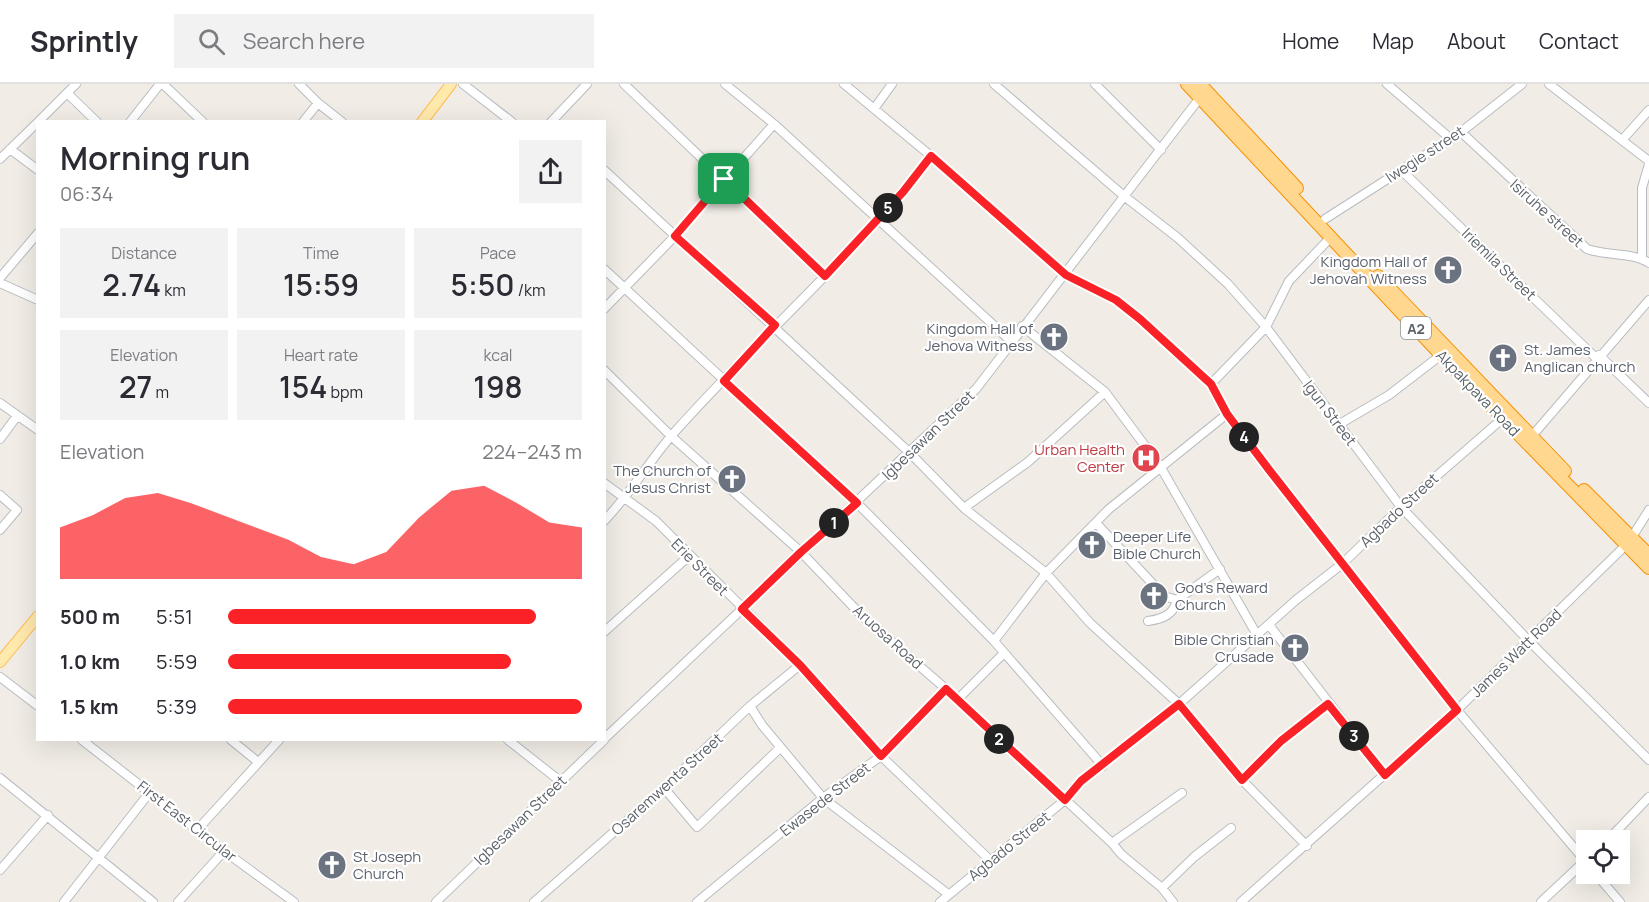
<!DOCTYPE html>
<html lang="en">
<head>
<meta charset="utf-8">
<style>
  body { margin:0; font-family:Manrope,sans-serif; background:#f2f2f3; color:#2b2b33; height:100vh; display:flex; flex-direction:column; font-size:22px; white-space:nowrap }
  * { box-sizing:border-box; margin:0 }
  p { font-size:20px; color:#7c7c81 }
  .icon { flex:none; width:33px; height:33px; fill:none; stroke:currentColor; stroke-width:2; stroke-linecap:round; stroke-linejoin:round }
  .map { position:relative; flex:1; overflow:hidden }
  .details { position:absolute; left:36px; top:36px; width:570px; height:621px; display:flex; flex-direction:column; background:#fff; border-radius:0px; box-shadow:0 6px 24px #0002 }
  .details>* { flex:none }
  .fabs { position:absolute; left:1576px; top:746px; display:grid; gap:12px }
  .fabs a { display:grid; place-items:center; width:54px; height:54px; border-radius:0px; background:#fff; box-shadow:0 6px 24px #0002; font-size:30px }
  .pin { position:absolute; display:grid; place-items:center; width:51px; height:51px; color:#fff; margin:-26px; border-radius:12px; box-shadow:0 3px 9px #0006 }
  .km { position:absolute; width:30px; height:30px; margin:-15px; border-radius:50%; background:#222; color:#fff; font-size:16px; line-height:30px; text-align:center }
  .round { display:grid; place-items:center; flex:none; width:63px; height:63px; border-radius:0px; background:#f2f2f3 }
  .headline { display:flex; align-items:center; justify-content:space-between; height:102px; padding:0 24px }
  h1 { font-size:33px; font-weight:600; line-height:45px }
  .stats { display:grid; grid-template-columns:repeat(3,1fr); gap:9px; height:102px; padding:6px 24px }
  .stats div { display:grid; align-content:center; border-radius:0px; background:#f2f2f3; text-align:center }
  .stats b { font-size:30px; font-weight:600 }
  .stats small { font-size:16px; font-weight:400 }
  .stats p { font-size:16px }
  .chart { height:168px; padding:12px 24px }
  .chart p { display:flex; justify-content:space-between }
  .chart svg { width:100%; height:108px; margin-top:6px; fill:#fb2227; opacity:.7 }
  ul { padding:0 24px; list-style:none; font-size:20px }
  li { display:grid; grid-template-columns:96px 72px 1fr; align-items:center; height:45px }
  li i { height:15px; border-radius:8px; background:#fb2227 }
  header { display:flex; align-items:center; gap:36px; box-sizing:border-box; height:84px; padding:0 30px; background:#fff; border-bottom:2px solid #e1e1e2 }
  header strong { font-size:28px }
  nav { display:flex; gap:33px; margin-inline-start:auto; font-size:21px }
  .search { width:420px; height:54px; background:#f2f2f3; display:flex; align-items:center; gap:15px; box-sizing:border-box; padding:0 21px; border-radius:0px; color:#7c7c81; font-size:22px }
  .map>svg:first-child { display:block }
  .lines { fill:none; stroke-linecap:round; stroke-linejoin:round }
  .minor-casing { stroke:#b8bcc1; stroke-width:10 }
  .major-casing { stroke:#ffbc51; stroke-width:12 }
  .highway-casing { stroke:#f79000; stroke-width:14 }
  .minor { stroke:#fff; stroke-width:8 }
  .major { stroke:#ffe9ad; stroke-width:10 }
  .highway { stroke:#ffd78f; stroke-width:12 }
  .route-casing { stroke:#fff; stroke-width:12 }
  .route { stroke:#fb2227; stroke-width:8 }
  .labels { text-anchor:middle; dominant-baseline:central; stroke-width:4.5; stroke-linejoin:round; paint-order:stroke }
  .shield { fill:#fff; stroke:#8e9295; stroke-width:1.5 }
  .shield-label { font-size:14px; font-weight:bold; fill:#5d6368 }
  .street-label { font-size:15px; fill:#5d6368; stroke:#fff }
  .worship-label { font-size:15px; fill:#5b616d; stroke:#fff; text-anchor:end }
  .health-label { font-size:15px; fill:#be3a42; stroke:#fff; text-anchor:end }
</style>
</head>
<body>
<header>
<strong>Sprintly</strong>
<div class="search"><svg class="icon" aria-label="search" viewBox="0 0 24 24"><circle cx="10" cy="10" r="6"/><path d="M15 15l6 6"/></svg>Search here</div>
<nav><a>Home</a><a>Map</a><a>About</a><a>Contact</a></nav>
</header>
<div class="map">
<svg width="1649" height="818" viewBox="0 0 1649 818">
  <rect width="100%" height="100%" fill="#f1ede6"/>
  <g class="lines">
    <g class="minor-casing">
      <path id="minor" d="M163 0 203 38
        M299 0 318 19 342 38
        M463 0 512 38
        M624 0 825 192
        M725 0 774 40 1012 258
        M844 0 931 72 1066 191 1116 216 1140 235 1211 300 1227 330 1342 480 1457 626 1587 779
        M994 0 1124 112 1178 154 1228 200 1266 243 1401 423 1529 557 1649 676
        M1095 0 1161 66
        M1387 0 1451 55
        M1549 0 1649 77
        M67 9 97 38
        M874 25 892 0
        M38 38 76 0
        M130 38 160 0
        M303 38 318 19
        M551 38 587 0
        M1461 48 1587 165C1606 172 1633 168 1649 179
        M1623 55 1649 26
        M10 65 38 86
        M0 75 38 38
        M604 86 910 369 964 424 1046 489 1090 539 1179 620 1242 696 1307 762
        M1401 86 1597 275
        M1325 135 1461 48 1522 0
        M1642 174V104L1649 80
        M604 185 857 419 994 557 1103 682
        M0 194 38 149
        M0 199 38 216
        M604 225 675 152 774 40
        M1022 242 1105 308 1160 382 1257 551
        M1599 271 1649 319
        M604 286 671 352 801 468 863 533 946 605 1112 759 1121 770 1162 804 1173 818
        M1211 300 1266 243 1289 197 1331 153
        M0 319 38 346
        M1338 341 1389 311 1441 271
        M1532 352 1649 216
        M0 355 17 332
        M604 399 656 437 800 581 881 672 992 778
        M0 411 17 426 0 446
        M964 424 1028 378 1105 308
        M604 437C630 410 648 379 672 351 756 256 854 172 931 72
        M1096 439 1164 512 1177 516 1220 485
        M1632 453 1649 426
        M1148 537C1162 535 1174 531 1177 516
        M1269 541 1385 691
        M604 548 689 472
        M994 557 1046 489 1109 425 1227 330
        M0 593 38 622
        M957 616 1004 569
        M750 622 762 641 823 714 948 810
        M604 655 976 305 1202 11
        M82 656 224 767 294 818
        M231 656 257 677
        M508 656 560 697
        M0 694 153 818
        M1242 696 1281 656 1328 620
        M664 704 697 743 780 664
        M198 745 279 656
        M1608 756 1649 713
        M1112 759 1182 709
        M0 786 48 731
        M1595 789 1620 818
        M1162 804 1194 773 1231 744
        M64 818 150 708
        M178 818 224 767
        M436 818 604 656
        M534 818 664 704 750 622 800 581
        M697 818 823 714 881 672 946 605
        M940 818 1065 716 1081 697 1179 620 1296 516 1342 480 1401 423 1502 335
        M1241 818 1457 626 1626 461
        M1541 818 1587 775"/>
    </g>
    <g class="major-casing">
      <path id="major" d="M422 38 451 0
        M0 578 38 532"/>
    </g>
    <g class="highway-casing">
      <path id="highway" d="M1187 0 1441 271 1649 484
        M1200 0 1297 104
        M1378 192 1565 387
        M1584 406 1649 471"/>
    </g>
    <use href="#minor" class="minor"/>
    <use href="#major" class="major"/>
    <use href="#highway" class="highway"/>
  </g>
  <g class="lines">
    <g class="route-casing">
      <path id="route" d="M931 72 1066 191 1116 216 1140 235 1211 300 1227 330 1270 387 1457 626 1385 691 1328 620 1281 657 1242 696 1179 620 1081 697 1065 716 946 605 881 672 800 581 742 525 801 468 857 419 724 297 775 241 675 152 724 95 825 192 903 108Z"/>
    </g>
    <use href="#route" class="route"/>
  </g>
  <defs>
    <g id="church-disc" transform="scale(1.5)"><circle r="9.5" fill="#6b7280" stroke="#fff"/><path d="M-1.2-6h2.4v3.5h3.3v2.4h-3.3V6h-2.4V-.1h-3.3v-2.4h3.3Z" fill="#fff"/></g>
    <g id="hospital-disc" transform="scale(1.5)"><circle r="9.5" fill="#e0444e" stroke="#fff"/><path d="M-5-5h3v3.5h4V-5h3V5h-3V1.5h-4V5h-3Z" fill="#fff"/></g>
  </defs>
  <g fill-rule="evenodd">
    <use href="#church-disc" x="1448" y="186"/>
    <use href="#church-disc" x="1054" y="253"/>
    <use href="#church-disc" x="1503" y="274"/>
    <use href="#hospital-disc" x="1146" y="374"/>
    <use href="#church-disc" x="732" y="395"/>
    <use href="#church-disc" x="1092" y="461"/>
    <use href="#church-disc" x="1154" y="512"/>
    <use href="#church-disc" x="1295" y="564"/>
    <use href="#church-disc" x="332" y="781"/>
  </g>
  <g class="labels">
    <rect class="shield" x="1401" y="233" width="30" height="22" rx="4.5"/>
    <g class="shield-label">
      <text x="1416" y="244">A2</text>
    </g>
    <g class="street-label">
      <text transform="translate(1425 70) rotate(-33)">Iwegie street</text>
      <text transform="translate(1547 129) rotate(42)">Isiruhe street</text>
      <text transform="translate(1499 180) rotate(44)">Iriemila Street</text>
      <text transform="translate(1478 309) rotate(46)">Akpakpava Road</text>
      <text transform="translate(1330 329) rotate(53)">Igun Street</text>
      <text transform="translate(928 351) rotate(-44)">Igbesawan Street</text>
      <text transform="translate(1399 426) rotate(-43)">Agbado Street</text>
      <text transform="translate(700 483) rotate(45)">Erie Street</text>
      <text transform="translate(888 553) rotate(42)">Aruosa Road</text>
      <text transform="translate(1516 569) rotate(-44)">James Watt Road</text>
      <text transform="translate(667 700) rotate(-42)">Osaremwenta Street</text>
      <text transform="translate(825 715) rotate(-38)">Ewasede Street</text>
      <text transform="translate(520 736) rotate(-44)">Igbesawan Street</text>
      <text transform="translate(187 737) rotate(38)">First East Circular</text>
      <text transform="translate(1009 762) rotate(-39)">Agbado Street</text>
    </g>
    <g class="worship-label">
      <text x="1427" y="177">Kingdom Hall of<tspan x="1427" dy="17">Jehovah Witness</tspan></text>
      <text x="1033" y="244">Kingdom Hall of<tspan x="1033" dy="17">Jehova Witness</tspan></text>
      <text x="1524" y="265" text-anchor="start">St. James<tspan x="1524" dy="17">Anglican church</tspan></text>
      <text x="711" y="386">The Church of<tspan x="711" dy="17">Jesus Christ</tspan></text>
      <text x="1113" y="452" text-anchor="start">Deeper Life<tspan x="1113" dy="17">Bible Church</tspan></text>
      <text x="1175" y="503" text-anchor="start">God's Reward<tspan x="1175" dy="17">Church</tspan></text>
      <text x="1274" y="555">Bible Christian<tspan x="1274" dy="17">Crusade</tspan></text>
      <text x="353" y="772" text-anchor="start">St Joseph<tspan x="353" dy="17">Church</tspan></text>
    </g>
    <g class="health-label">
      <text x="1125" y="365">Urban Health<tspan x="1125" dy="17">Center</tspan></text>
    </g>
  </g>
</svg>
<div class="fabs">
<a><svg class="icon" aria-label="locate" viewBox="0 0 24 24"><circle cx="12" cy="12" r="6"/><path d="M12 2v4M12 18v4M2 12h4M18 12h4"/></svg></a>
</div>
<div class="pin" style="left:724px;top:95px;background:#1e9e55"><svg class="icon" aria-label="arrive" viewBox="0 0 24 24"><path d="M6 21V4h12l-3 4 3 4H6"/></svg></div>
<b class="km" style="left:834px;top:439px">1</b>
<b class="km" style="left:999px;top:655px">2</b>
<b class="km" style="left:1354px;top:652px">3</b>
<b class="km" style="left:1244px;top:353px">4</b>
<b class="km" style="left:888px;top:124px">5</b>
<section class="details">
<div class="headline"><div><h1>Morning run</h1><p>06:34</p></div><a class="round"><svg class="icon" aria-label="share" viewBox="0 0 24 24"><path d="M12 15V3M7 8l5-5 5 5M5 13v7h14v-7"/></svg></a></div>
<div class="stats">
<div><p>Distance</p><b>2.74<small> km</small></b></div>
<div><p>Time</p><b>15:59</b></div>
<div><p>Pace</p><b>5:50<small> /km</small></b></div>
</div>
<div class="stats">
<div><p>Elevation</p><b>27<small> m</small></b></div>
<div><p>Heart rate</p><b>154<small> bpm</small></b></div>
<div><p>kcal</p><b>198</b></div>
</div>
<div class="chart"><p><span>Elevation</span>224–243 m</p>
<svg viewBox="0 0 160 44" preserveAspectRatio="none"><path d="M0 44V23L10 18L20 11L30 9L40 13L50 18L60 23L70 28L80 35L90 38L100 33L110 19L120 8L130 6L140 13L150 21L160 23V44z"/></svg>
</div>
<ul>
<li><b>500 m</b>5:51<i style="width:87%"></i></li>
<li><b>1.0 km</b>5:59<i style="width:80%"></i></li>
<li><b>1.5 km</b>5:39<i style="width:100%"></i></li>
</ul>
</section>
</div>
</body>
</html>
